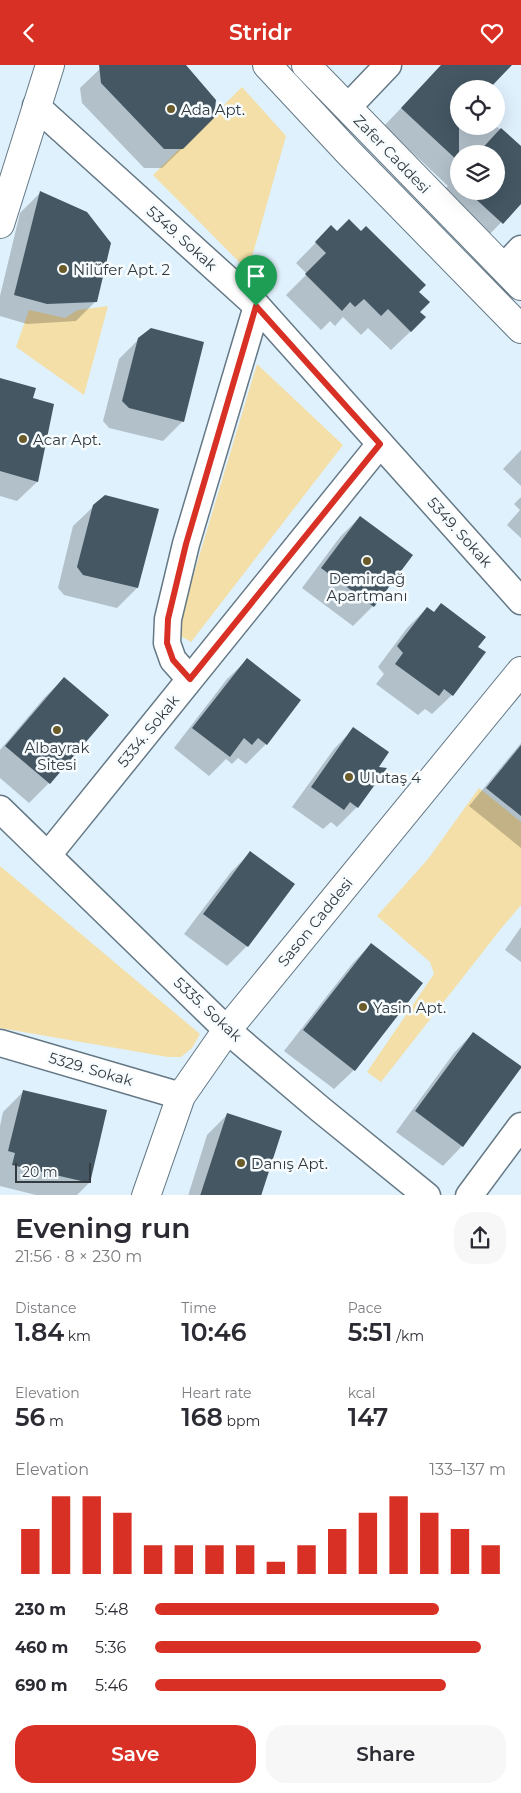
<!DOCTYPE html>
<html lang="en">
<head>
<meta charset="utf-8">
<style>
  body { margin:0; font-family:Montserrat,sans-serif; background:#f7f7f7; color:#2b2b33; height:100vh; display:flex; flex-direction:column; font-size:19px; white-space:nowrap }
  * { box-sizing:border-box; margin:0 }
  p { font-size:16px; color:#7c7c81 }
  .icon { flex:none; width:28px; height:28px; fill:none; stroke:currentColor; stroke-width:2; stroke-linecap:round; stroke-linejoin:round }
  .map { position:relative; height:1130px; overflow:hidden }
  .drawer { display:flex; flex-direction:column; background:#fff; flex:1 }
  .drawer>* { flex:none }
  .buttons { position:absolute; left:450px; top:15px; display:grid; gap:10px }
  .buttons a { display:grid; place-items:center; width:55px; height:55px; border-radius:50%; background:#fff; box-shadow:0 5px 20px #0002; font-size:25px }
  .scale { position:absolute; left:15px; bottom:12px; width:76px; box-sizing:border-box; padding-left:5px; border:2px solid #333b41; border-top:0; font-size:14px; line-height:18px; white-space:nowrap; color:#333b41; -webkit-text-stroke:4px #f7fcff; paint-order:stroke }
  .pin { position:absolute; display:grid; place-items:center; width:42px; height:42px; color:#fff; margin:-51px -21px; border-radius:50% 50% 50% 0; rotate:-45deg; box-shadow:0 0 5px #0007 }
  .pin .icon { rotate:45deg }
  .round { display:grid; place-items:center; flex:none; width:52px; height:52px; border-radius:20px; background:#f7f7f7 }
  .head { display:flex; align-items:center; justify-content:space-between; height:85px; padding:0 15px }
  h1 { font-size:28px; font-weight:600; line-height:38px }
  .metrics { display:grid; grid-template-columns:repeat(3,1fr); gap:8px; height:85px; padding:5px 15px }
  .metrics div { display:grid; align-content:center }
  .metrics b { font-size:25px; font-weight:600 }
  .metrics small { font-size:14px; font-weight:400 }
  .metrics p { font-size:14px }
  .chart { height:140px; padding:10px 15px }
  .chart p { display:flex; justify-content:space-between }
  .chart svg { width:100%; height:90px; margin-top:5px; stroke:#d93025; stroke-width:6 }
  .cta { display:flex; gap:10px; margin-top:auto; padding:10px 15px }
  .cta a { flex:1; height:58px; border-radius:20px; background:#d93025; color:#fff; font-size:20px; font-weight:600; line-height:58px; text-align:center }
  .cta a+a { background:#f7f7f7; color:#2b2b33 }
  ul { padding:0 15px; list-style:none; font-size:16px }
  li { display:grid; grid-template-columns:80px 60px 1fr; align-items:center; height:38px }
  li i { height:12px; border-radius:6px; background:#d93025 }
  header { display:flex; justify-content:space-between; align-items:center; height:65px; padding:0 15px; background:#d93025; color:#fff; font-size:22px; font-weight:600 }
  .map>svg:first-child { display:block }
  .green { fill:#f3dfa7 }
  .shadow { fill:#0003; fill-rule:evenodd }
  .building { fill:#445763 }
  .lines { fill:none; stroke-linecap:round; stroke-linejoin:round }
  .street-casing { stroke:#647885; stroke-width:29 }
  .secondary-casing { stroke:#647885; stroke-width:30 }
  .street { stroke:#fff; stroke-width:26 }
  .secondary { stroke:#fff; stroke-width:28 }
  .route-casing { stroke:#fff; stroke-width:10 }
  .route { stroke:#d93025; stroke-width:6 }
  .poi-dot { fill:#6b5b29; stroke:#f7fcff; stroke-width:2 }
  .labels { text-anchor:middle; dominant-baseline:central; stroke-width:5; stroke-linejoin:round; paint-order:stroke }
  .poi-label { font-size:15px; fill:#333b41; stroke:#f7fcff; text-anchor:start }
  .street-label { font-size:15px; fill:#333b41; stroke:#f7fcff }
</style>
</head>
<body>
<header><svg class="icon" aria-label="back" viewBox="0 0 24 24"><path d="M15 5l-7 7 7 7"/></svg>Stridr<svg class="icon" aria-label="heart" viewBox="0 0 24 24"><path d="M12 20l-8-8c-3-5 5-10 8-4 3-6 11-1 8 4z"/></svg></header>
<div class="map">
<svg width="521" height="1131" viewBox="0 0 521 1131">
  <rect width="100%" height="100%" fill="#dff1fd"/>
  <path class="green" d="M242 22 286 71 248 206 153 110Z
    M108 241 84 330 16 282 29 245 65 253 78 245Z
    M257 299 343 380 191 577 176 568Z
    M479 723 521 757V840L500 865 381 1017 367 1007 434 909 430 897 377 851 428 794Z
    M0 801 200 969 192 983 181 992H168L0 963Z"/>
  <path class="shadow" d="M104 0H184L193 73 162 103H144L82 38 80 23Z
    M442 0H510L459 24V61H496L521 83V137L484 175 437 132 448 121 384 61ZM459 89H496V126H459Z
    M40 128 96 236 76 256 27 259 0 251V231L20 148Z
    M331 162 418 227 419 247 411 266 391 285 368 263 361 270 343 252 335 261 330 256 321 265 286 230 307 209 296 198Z
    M139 274 183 356 163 376 109 363 103 356 119 294Z
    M0 314 32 334 37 417 17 436 0 431Z
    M521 385V421L503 404Z
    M521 432V473L507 460 520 445 514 439Z
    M94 441 157 445 137 523 117 543 64 530 58 523 73 461Z
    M360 452 411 490 373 541 353 561 302 523 340 472Z
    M427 543 476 582 452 630 432 649 425 644 418 650 376 619 384 609 378 602 407 563Z
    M247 595 300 635 266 679 246 699 238 693 232 699 226 694 209 711 174 683 227 614Z
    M64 613 49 718 29 738 0 713V685L44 633Z
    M353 664 376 703 357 742 337 762 331 757 323 764 292 742 334 684Z
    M521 678V783L469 741Z
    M250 788 293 820 247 881 227 901 184 869 231 807Z
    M521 862V897L505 885Z
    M371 879 354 1005 334 1024 284 986 352 899Z
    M473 968 462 1081 443 1101 396 1067 454 988Z
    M23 1027 89 1118 76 1131H40L0 1121V1061L3 1047Z
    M227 1050 260 1131H188L207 1070Z"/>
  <path class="building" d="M99 0H186L216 35 214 53 183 84H164L101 18Z
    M441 0H512L489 24H459V97L401 43Z
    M501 63 521 81V139L503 159 467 126H496V89H477Z
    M40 126 87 147 111 178 97 237 47 239 14 230Z
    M349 154 361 166 366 161 426 220 419 227 430 237 420 247 426 252 411 267 388 244 381 251 364 234 355 242 350 237 342 246 305 209 326 188 315 177 331 160 337 166Z
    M151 263 204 277 184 357 129 343 122 336 138 273Z
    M0 313 36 323 33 333 54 339 38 417 0 406Z
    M105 430 159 444 138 523 83 510 77 502 93 440Z
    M360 451 413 490 374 542 321 503Z
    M441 538 486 572 478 582 486 587 453 631 444 624 439 631 395 599 403 588 397 581 427 542 434 547Z
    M247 593 301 635 267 680 258 673 252 680 244 673 230 692 192 663Z
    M64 612 109 650 50 719 5 681Z
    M353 662 389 687 379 702 387 703 358 743 350 737 344 745 311 722Z
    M521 680V751L486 723Z
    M250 786 295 819 248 882 203 849Z
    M371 878 423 918 355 1006 303 965Z
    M473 967 521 1001V1003L463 1082 415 1046Z
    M23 1025 107 1045 90 1118 12 1100 15 1088 8 1086Z
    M227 1048 282 1066 261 1131H200Z"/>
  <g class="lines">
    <g class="street-casing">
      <path id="street" d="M36 41 257 241 521 536
        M347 43 388 0
        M503 203 521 184
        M190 614 173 595 167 578 168 554 186 479 257 241
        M0 744 227 965 320 1044 427 1131
        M48 790 380 379
        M0 978 181 1031
        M469 1131 521 1061"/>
    </g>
    <g class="secondary-casing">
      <path id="secondary" d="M267 0 349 88 521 264
        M306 0 521 221
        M0 159 50 0
        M146 1131 181 1031 227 965 521 606"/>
    </g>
    <use href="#street" class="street"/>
    <use href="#secondary" class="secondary"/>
  </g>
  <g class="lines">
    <g class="route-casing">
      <path id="route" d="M256 241 380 379 190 614 173 595 167 578 168 554 186 479Z"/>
    </g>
    <use href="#route" class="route"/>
  </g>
  <g class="poi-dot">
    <circle cx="171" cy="44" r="5"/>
    <circle cx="63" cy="204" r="5"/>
    <circle cx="23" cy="374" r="5"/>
    <circle cx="367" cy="496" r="5"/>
    <circle cx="57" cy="665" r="5"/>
    <circle cx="349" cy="712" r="5"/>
    <circle cx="363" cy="942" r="5"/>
    <circle cx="241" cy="1098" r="5"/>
  </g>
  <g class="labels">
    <g class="poi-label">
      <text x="181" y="44">Ada Apt.</text>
      <text x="73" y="204">Nilüfer Apt. 2</text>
      <text x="33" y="374">Acar Apt.</text>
      <text x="367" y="513" text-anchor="middle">Demirdağ<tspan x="367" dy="17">Apartmanı</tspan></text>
      <text x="57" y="682" text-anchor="middle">Albayrak<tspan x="57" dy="17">Sitesi</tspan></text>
      <text x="359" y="712">Ulutaş 4</text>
      <text x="373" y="942">Yasin Apt.</text>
      <text x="251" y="1098">Danış Apt.</text>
    </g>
    <g class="street-label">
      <text transform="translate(392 89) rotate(46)">Zafer Caddesi</text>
      <text transform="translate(182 173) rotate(42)">5349. Sokak</text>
      <text transform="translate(460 467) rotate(48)">5349. Sokak</text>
      <text transform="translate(148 666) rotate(-51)">5334. Sokak</text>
      <text transform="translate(315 857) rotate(-51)">Sason Caddesi</text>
      <text transform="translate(208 944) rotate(43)">5335. Sokak</text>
      <text transform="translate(91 1004) rotate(16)">5329. Sokak</text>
    </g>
  </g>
</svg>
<div class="buttons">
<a><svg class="icon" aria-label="locate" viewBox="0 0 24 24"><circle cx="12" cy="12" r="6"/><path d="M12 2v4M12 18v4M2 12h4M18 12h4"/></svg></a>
<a><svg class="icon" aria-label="layers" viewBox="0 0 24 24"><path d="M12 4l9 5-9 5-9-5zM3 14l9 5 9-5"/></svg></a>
</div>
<div class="scale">20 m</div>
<div class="pin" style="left:256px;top:241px;background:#1e9e55"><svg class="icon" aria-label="arrive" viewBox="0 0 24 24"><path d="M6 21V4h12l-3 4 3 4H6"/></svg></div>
</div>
<section class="drawer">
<div class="head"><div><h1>Evening run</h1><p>21:56 · 8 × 230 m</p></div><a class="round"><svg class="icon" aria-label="share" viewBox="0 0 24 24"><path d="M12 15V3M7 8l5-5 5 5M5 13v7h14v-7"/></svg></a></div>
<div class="metrics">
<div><p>Distance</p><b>1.84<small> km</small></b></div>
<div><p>Time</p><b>10:46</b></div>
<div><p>Pace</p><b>5:51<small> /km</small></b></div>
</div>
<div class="metrics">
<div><p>Elevation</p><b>56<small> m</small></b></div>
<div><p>Heart rate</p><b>168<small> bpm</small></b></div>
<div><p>kcal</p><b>147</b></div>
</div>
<div class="chart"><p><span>Elevation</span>133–137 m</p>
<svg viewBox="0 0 160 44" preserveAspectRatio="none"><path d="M5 44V22M15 44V6M25 44V6M35 44V14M45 44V30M55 44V30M65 44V30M75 44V30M85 44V38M95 44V30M105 44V22M115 44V14M125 44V6M135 44V14M145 44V22M155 44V30"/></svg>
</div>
<ul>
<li><b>230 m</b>5:48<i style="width:81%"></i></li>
<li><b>460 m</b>5:36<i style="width:93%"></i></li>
<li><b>690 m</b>5:46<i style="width:83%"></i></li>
</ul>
<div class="cta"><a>Save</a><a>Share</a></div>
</section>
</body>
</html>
